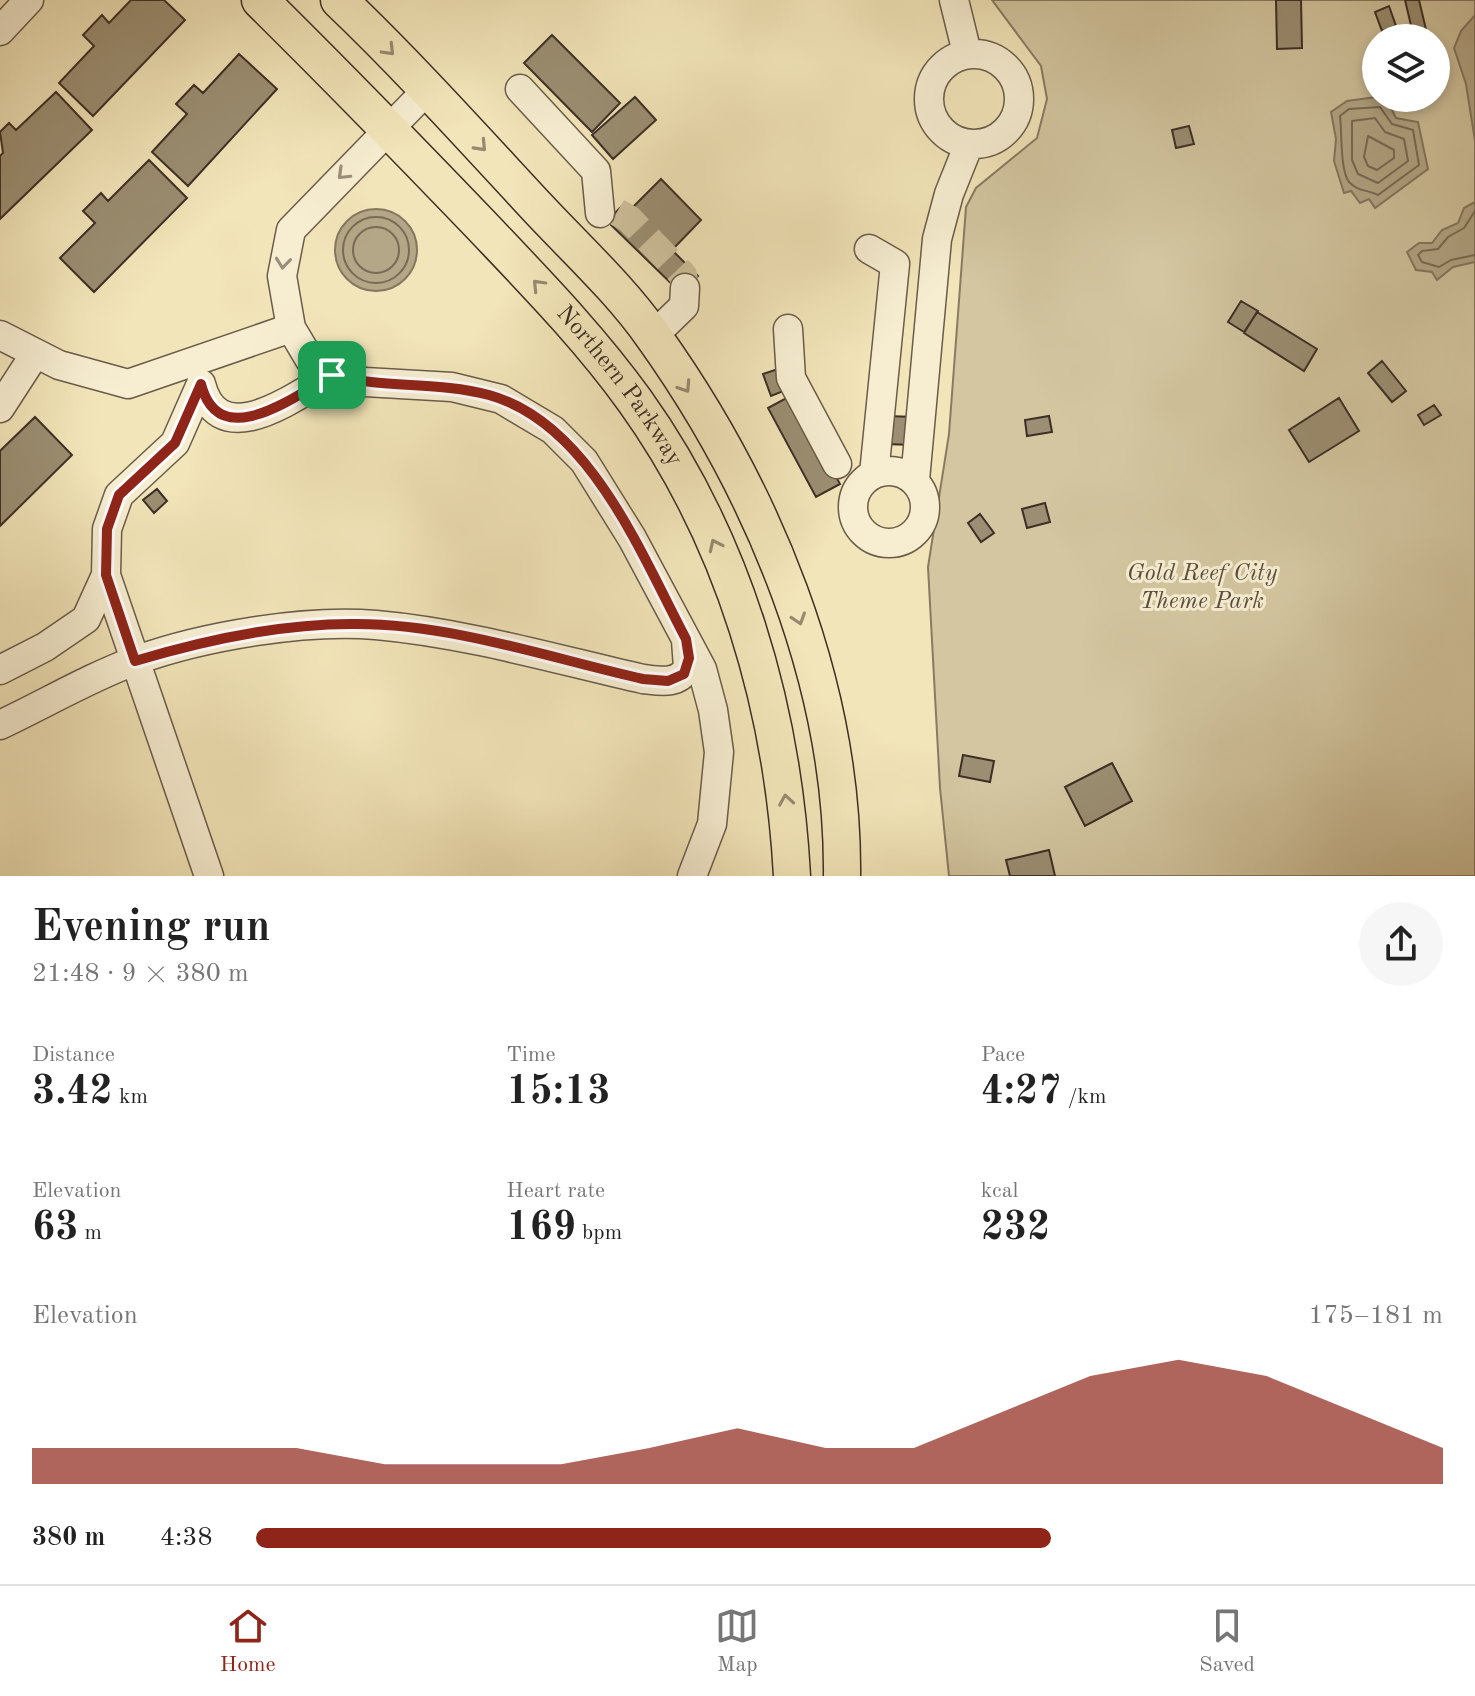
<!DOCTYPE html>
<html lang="en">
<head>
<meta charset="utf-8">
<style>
  body { margin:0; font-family:"Old Standard TT",serif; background:#f6f6f6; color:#222; height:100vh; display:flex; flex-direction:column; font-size:30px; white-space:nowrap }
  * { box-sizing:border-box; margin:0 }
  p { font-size:26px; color:#767676 }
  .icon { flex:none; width:44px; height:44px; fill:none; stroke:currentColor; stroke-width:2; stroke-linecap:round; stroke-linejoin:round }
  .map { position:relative; height:876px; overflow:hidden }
  .panel { display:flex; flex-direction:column; background:#fff; flex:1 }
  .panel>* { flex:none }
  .controls { position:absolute; left:1362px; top:24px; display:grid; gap:16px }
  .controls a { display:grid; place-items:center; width:88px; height:88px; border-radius:50%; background:#fff; box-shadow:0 4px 12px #0003; font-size:40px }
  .pin { position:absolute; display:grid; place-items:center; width:68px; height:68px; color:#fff; margin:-34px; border-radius:16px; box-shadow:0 4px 12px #0006 }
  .round { display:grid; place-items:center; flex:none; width:84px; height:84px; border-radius:42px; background:#f6f6f6 }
  .headline { display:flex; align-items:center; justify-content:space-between; height:136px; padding:0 32px }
  h1 { font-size:44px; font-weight:600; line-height:60px }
  .figures { display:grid; grid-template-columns:repeat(3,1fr); gap:12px; height:136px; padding:8px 32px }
  .figures div { display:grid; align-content:center }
  .figures b { font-size:40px; font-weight:600 }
  .figures small { font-size:22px; font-weight:400 }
  .figures p { font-size:22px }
  .chart { height:224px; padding:16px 32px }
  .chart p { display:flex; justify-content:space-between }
  .chart svg { width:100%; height:144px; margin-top:8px; fill:#8f2418; opacity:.7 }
  ul { padding:0 32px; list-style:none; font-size:26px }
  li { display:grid; grid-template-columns:128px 96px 1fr; align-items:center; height:60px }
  li i { height:20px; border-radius:10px; background:#8f2418 }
  .menu { display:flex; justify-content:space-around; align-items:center; height:112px; border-top:2px solid #e0e0e0; background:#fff; font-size:22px; color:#767676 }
  .menu a { display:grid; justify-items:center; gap:4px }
  .menu .on { color:#8f2418 }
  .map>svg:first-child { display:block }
  .green { fill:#d3c6a0; stroke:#887a63; stroke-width:2; fill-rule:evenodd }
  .water { fill:#b4a787; stroke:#847760; stroke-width:2 }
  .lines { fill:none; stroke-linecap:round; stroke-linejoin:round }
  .shore { stroke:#786b56; stroke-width:2 }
  .building { fill:#9b8e72; stroke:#3c2f26; stroke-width:2 }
  .minor-tunnel { stroke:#cec19c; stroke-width:28; stroke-dasharray:28 14; stroke-linecap:butt }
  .minor-casing { stroke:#6a5c4b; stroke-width:31 }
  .major-casing { stroke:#3c2f26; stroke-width:39 }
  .minor { stroke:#f7eed2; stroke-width:28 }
  .major { stroke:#f2e5b9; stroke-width:36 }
  .oneway { stroke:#978a70 }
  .oneway2 { stroke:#9a8e7c }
  .route-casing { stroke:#fff; stroke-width:16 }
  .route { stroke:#8f2418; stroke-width:10 }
  .labels { text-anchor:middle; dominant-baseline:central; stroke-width:6; stroke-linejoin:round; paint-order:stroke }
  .street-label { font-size:24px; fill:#3c2f26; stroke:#f7eed2 }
  .park-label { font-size:24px; font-style:italic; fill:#5a4d3e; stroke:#f7eed2 }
</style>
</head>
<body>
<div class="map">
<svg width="1475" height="876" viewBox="0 0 1475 876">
  <rect width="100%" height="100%" fill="#f2e5b9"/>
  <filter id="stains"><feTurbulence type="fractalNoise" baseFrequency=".0025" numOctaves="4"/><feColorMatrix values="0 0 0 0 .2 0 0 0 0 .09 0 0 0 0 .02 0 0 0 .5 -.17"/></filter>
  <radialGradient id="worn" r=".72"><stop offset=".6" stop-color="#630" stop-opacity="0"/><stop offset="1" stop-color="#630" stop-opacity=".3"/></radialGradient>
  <path class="green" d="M992 0H1475V876H949L940 788 928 567 949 434 966 207 976 188 1037 138 1047 99 1041 66ZM1376 38H1436V98H1376Z"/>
  <path class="water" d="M1475 15V141L1466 84 1454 48 1461 31Z
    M1376 97 1386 98 1396 118 1418 122 1428 169 1375 208 1369 199 1360 203 1351 191 1344 193 1334 161 1336 139 1331 112 1347 101Z
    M1475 202V262L1453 267 1437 280 1432 272 1416 270 1407 252 1419 243H1432L1442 230 1458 223 1464 208Z
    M335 250a41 41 0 1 1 82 0a41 41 0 1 1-82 0Z"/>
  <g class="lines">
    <path class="shore" d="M1380 107 1392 124 1413 130 1419 165 1378 195C1368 190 1357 191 1349 182 1340 171 1342 131 1340 116L1349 109Z
      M1375 118 1385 132 1404 139 1408 161 1378 183 1358 174 1352 160V121Z
      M1368 136 1394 150V158L1377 170 1368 166 1364 157Z
      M1475 211 1464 228 1448 237 1438 249 1422 251 1418 255 1422 262 1439 267 1451 260 1475 255
      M343 250a33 33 0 1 1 66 0a33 33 0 1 1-66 0Z
      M353 250a23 23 0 1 1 46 0a23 23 0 1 1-46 0Z"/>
  </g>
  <path class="building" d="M131 0H164L185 20 93 116 59 83 94 46 83 35 102 15 109 23Z
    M1276 0H1301L1302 48 1277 49Z
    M1405 0H1419L1428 38H1414Z
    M1389 6 1396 26 1382 31 1375 12Z
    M552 35 620 103 592 132 524 63Z
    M239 54 277 89 188 186 152 152 187 114 176 104 194 85 203 93Z
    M56 92 92 130 0 219V156L3 153 0 132 9 123 16 130Z
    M635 97 656 120 613 159 592 135Z
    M1189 126 1194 144 1176 148 1172 130Z
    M149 160 187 198 94 292 60 258 95 223 83 211 101 193 108 201Z
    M661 179 701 220 672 250 698 276 681 293 607 221 625 203 631 209Z
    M1241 301 1258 311 1244 332 1228 322Z
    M1257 312 1317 349 1304 371 1244 333Z
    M1382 361 1406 391 1392 402 1368 373Z
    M778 369 786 390 771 396 763 374Z
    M792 395 840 484 816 497 768 408Z
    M1339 398 1359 431 1309 462 1289 430Z
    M1434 405 1441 415 1424 425 1418 415Z
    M887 416 915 417 913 445 885 444Z
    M1049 416 1052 432 1027 436 1025 420Z
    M35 417 72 455 0 526V451Z
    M157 489 167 501 154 513 143 500Z
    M1045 503 1050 522 1027 528 1022 509Z
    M980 514 994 533 981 542 968 523Z
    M963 755 994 761 990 782 959 776Z
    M1112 763 1132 801 1085 826 1065 787Z
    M1049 850 1055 876H1010L1006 860Z"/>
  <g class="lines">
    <path class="minor-tunnel" d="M617 212 629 219 683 275 685 288"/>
    <g class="minor-casing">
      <path id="minor" d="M954 0 967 53
        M0 31 29 0
        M929 99a45 45 0 1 1 90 0a45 45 0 1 1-90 0Z
        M428 89 291 230 282 276 291 328 310 360 332 375 365 382 452 387 501 399 553 430 584 461 632 538 686 639 702 669 713 710 719 752 712 824 692 876
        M520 89 596 171 600 213
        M869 249 895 264 874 474
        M788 329 791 378 837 464
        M0 335 59 365 128 384 291 328
        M653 336 684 306 685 288
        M201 384C219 454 294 397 332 375
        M0 408 35 354
        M853 507a36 36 0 1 1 72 0a36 36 0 1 1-72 0Z
        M915 480 937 239 949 194 969 144
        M106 575 209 876
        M0 670 45 647 86 619 106 575 107 529 119 495 175 443 201 384
        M0 725C45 704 90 677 137 660 204 636 305 619 376 625 466 633 555 659 643 679 661 681 677 685 688 668L686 640"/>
    </g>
    <g class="major-casing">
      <g id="major">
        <path id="s1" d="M260 0C335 74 407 148 480 224 534 281 589 337 635 401 734 539 783 708 792 876"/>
        <path d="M339 0C408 66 471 136 536 206 575 248 620 289 653 336 763 490 844 684 842 876"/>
      </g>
    </g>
    <use href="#minor" class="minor"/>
    <use href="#major" class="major"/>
  </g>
  <defs><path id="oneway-chevron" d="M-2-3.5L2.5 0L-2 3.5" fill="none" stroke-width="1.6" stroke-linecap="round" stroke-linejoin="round" transform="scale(2)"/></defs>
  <g class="oneway">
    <use href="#oneway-chevron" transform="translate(389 50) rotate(46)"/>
    <use href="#oneway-chevron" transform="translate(481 146) rotate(47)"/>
    <use href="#oneway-chevron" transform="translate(538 285) rotate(-134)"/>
    <use href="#oneway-chevron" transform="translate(685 387) rotate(57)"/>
    <use href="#oneway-chevron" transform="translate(715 545) rotate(-115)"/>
    <use href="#oneway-chevron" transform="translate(799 619) rotate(72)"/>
    <use href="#oneway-chevron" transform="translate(786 800) rotate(-99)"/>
  </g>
  <g class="oneway2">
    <use href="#oneway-chevron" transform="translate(343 174) rotate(136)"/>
    <use href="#oneway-chevron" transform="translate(283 263) rotate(96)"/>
  </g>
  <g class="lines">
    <g class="route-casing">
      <path id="route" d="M332 375C384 389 437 381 489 395 590 423 641 554 686 639L689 658 684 674 668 681 643 679C550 658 452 624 357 624 283 623 205 640 135 661L106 575 107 529 119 495 175 443 201 384C219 454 294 397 332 375Z"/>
    </g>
    <use href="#route" class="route"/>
  </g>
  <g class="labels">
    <g class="street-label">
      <text stroke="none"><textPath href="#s1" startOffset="528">Northern Parkway</textPath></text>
    </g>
    <g class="park-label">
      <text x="1202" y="574">Gold Reef City<tspan x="1202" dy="28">Theme Park</tspan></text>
    </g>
  </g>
  <rect width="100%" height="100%" filter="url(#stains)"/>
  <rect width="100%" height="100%" fill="url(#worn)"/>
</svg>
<div class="controls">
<a><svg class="icon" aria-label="layers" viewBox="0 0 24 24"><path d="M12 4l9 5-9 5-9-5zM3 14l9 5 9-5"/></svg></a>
</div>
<div class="pin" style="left:332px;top:375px;background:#1e9e55"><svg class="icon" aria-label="arrive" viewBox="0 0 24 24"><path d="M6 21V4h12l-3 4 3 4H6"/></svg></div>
</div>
<section class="panel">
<div class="headline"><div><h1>Evening run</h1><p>21:48 · 9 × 380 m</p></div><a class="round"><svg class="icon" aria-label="share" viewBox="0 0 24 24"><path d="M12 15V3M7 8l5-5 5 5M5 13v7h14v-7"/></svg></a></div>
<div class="figures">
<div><p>Distance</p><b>3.42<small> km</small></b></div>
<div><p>Time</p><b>15:13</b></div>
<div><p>Pace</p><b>4:27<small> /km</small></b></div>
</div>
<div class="figures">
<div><p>Elevation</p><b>63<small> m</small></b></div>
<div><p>Heart rate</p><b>169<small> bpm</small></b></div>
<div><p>kcal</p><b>232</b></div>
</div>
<div class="chart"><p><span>Elevation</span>175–181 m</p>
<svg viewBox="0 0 160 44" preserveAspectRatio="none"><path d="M0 44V33L10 33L20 33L30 33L40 38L50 38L60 38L70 33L80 27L90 33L100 33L110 22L120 11L130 6L140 11L150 22L160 33V44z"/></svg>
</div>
<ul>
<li><b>380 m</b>4:38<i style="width:67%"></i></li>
</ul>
</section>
<nav class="menu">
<a class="on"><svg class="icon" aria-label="home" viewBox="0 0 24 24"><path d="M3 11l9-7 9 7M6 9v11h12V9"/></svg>Home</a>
<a><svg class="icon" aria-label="map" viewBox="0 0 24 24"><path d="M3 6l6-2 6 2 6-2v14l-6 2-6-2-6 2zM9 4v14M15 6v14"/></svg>Map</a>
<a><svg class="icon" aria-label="saved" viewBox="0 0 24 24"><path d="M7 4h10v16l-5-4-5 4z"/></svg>Saved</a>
</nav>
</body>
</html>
